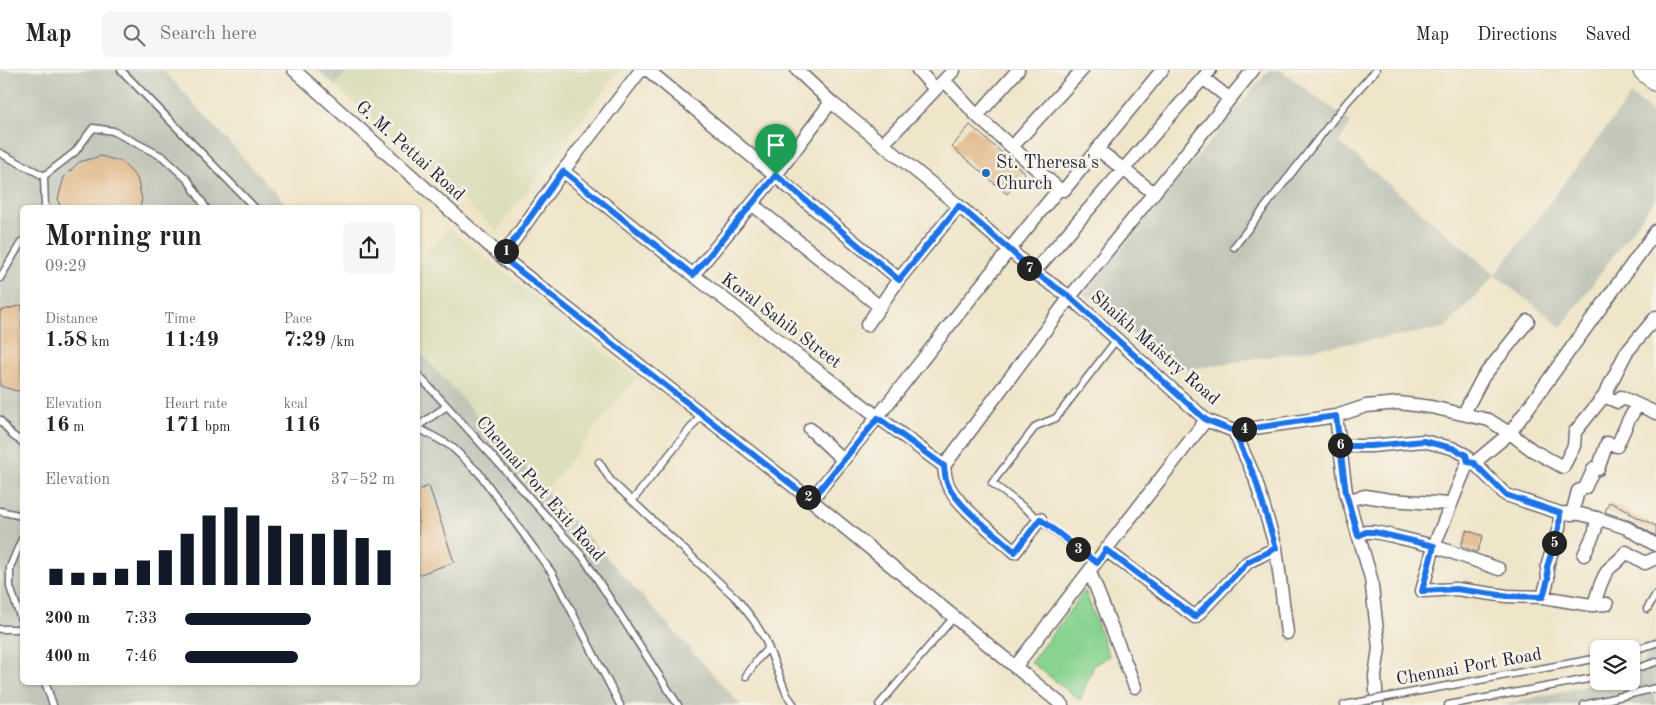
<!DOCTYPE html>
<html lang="en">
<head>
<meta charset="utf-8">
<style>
  body { margin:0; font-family:"Old Standard TT",serif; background:#f6f6f6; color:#222; height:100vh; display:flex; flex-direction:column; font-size:19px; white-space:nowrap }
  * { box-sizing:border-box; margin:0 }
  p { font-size:16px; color:#767676 }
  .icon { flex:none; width:28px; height:28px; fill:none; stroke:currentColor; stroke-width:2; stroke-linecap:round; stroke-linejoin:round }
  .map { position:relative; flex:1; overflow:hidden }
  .drawer { position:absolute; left:20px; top:135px; width:400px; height:480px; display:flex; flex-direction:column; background:#fff; border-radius:8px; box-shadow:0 1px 4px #0004 }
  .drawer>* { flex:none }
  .controls { position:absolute; left:1590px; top:570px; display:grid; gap:10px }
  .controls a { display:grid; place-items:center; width:50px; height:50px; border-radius:8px; background:#fff; box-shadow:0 1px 4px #0004; font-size:25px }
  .pin { position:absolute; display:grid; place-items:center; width:42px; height:42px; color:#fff; margin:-51px -21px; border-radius:50% 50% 50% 0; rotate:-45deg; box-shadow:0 0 5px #0007 }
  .pin .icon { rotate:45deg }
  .km { position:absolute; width:25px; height:25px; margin:-12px; border-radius:50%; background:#222; color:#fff; font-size:14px; line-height:25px; text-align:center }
  .round { display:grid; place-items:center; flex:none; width:52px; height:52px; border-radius:8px; background:#f6f6f6 }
  .head { display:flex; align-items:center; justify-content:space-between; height:85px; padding:0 25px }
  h1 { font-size:28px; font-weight:700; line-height:38px }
  .stats { display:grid; grid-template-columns:repeat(3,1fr); gap:8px; height:85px; padding:5px 25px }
  .stats div { display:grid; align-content:center }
  .stats b { font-size:21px; font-weight:700 }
  .stats small { font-size:14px; font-weight:400 }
  .stats p { font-size:14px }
  .chart { height:140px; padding:10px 25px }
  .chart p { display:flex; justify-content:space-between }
  .chart svg { width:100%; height:90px; margin-top:5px; stroke:#111827; stroke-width:6 }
  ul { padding:0 25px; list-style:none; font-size:16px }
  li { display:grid; grid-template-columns:80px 60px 1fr; align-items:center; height:38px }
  li i { height:12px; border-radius:6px; background:#111827 }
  header { display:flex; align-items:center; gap:30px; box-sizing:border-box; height:70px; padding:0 25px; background:#fff; border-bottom:1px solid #e0e0e0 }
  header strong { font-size:24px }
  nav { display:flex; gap:28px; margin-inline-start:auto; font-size:18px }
  .search { width:350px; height:45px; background:#f6f6f6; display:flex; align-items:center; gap:12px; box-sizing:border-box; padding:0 18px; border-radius:8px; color:#767676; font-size:19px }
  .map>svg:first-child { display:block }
  .built { fill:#dddebc }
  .industrial { fill:#c2c6b9 }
  .green { fill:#88d390; stroke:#557a66 }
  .building { fill:#e0b788 }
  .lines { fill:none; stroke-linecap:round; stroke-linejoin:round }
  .service-casing { stroke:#6a666d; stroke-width:9 }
  .minor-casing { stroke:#6a666d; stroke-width:15 }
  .primary-casing { stroke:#6a666d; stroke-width:22 }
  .service { stroke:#fff; stroke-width:6 }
  .minor { stroke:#fff; stroke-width:12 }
  .primary { stroke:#fff; stroke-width:20 }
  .service-bridge-casing { stroke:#6a666d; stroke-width:9; stroke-linecap:butt }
  .service-bridge { stroke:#fff; stroke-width:6 }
  .route-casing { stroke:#fff; stroke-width:10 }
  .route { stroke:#1a73e8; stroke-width:6 }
  .poi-dot { fill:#1f6fb2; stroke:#f7f3e8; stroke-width:2 }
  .labels { text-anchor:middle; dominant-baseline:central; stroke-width:5; stroke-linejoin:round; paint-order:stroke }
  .street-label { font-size:18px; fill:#22223b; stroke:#f7f3e8 }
  .poi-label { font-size:18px; fill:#22223b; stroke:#f7f3e8; text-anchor:start }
</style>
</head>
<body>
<header>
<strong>Map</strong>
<div class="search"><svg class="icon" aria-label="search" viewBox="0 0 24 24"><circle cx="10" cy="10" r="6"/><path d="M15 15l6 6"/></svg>Search here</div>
<nav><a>Map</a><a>Directions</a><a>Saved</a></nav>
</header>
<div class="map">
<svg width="1656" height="635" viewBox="0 0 1656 635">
  <rect width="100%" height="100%" fill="#f7f3e8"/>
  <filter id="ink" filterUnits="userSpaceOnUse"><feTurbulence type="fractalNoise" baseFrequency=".02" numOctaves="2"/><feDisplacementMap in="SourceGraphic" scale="10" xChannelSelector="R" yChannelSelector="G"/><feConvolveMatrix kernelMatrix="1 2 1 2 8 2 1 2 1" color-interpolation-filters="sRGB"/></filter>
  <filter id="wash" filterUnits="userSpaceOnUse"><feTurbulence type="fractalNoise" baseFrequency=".0096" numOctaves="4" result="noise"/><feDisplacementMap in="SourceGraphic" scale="20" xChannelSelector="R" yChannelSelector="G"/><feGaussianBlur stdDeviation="1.12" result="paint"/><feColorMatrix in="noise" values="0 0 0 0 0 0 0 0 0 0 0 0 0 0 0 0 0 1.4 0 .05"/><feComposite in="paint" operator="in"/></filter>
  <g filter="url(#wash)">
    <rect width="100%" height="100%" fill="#efe5c9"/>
    <path class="built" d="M347 0H620L497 161 335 16Z
      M448 158 636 307 546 421 418 280V193Z"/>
    <path class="industrial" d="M0 0H163L288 137 22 138V612H418V280L741 635H0Z
      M318 0H347L335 16Z
      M1269 0H1280L1351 52 1339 72 1495 205 1631 25 1656 45V128L1561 257 1495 205 1445 258 1179 301 1084 224Z
      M1656 569V635H1500L1608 611H1631V606L1636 605Z"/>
    <path class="green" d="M1085 521 1109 586 1094 595 1080 630 1031 592Z"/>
    <g id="blocks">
      <path class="building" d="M970 55 1025 103 1007 124 952 77Z
        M101 86 122 92 137 108 142 129 140 138H60L58 129 64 107 79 92Z
        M22 235V319L17 321 0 316V241Z
        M429 416 454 492 418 505V420Z
        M1609 432 1630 441 1629 443 1656 456V466L1631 451 1605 442Z
        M1467 460 1483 466 1477 482 1461 476Z"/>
    </g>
  </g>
  <g filter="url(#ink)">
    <use href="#blocks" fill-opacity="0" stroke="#6a666d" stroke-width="1"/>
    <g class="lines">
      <g class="service-casing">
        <path id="service" d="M121 0 255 138
          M0 83 44 106 45 138
          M44 106 75 82 93 58 113 61 163 87 188 110 206 138
          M1234 177 1347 32 1376 0
          M0 208 22 171
          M418 305 447 336 583 487 678 635
          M0 350 12 365 22 372
          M418 356 447 336
          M418 358 451 376 479 403 552 503 620 635
          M599 392 611 411 737 529 754 551 765 569 787 625 794 635
          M632 431 702 344
          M0 441 22 446
          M22 469 10 497V517L22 552
          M1096 493 992 413 1036 356 1056 348 1117 269
          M1647 539 1656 524
          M0 559H22
          M1631 581 1656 573
          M1631 600 1656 592
          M746 606 758 589 768 578
          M45 612 53 635
          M1387 627 1599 588
          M879 635 954 547
          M1344 635 1371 630
          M1448 635 1599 607
          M1584 635 1656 618"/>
      </g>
      <g class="minor-casing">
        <path id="minor" d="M294 0 502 187 811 430 1062 635
          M648 0 899 209
          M797 0 831 32 959 136 1009 179 1034 202 1070 227 1206 350 1234 361 1336 346 1346 423 1371 508 1379 578 1375 606 1377 635
          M918 0 935 19
          M1203 8 1230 29
          M944 10 977 46 1059 119
          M977 46 1018 0
          M883 74 954 0
          M1012 77 1082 0
          M1097 79 1154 123
          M563 101 693 205 878 347 944 396
          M752 134 880 237
          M502 187 563 101 641 0
          M1034 202 1210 0
          M693 205 776 105 831 32
          M867 255 899 209 959 136
          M1604 326 1618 332 1621 327 1656 343
          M1464 343 1483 307 1528 251
          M1336 346 1366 336 1399 333 1431 337 1489 350 1509 363
          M810 359 843 390
          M1234 361 1255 408 1276 478 1287 563
          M1510 363 1532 380 1563 397 1574 376 1575 362 1604 326 1626 283 1656 247
          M1340 376H1371L1423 371 1452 378 1466 385 1468 392
          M1474 393 1506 425 1560 443 1580 444 1600 449 1627 458 1656 475
          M811 430C895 327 974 221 1059 119L1064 120 1162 0
          M1348 430 1365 426 1390 430 1450 434
          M1572 444 1578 421 1585 418 1594 398 1598 399 1607 373 1617 376 1629 349 1638 335
          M1040 449 1015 482C995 463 960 439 948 415 945 409 945 403 944 396L1070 227 1253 0
          M1358 465 1366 462H1374L1389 465 1434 476 1499 499
          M1106 480 1195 547 1248 492 1276 478
          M1584 485 1595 461 1597 448
          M1090 502 1135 617
          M1543 527 1548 509 1547 497 1559 458 1560 443
          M1607 534 1591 535 1543 527 1507 526 1456 519 1422 521 1434 476 1468 392 1474 393 1510 363 1656 161
          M1594 535C1597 525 1603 502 1612 496 1619 490 1620 490 1626 482L1645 493 1656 488
          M1015 597 1206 350"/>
      </g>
      <g class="primary-casing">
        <path id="primary" d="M1643 0 1656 11"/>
      </g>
      <use href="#service" class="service"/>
      <use href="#minor" class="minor"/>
      <use href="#primary" class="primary"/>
      <g class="service-bridge-casing">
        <path id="service-bridge" d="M1371 630 1387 627"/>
      </g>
      <use href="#service-bridge" class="service-bridge"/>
    </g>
  </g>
  <g class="lines" filter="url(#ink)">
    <g class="route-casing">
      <path id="route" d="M776 105 693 205 563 101 502 187 811 430 878 348 944 396C945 403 945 409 948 415 960 439 995 463 1015 482L1040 449 1097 493 1106 480 1195 547 1248 492 1276 478 1255 408 1234 361 1336 346 1340 376H1371L1423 371 1452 378 1466 385 1468 392 1474 393 1506 425 1560 443 1559 458 1547 497 1548 509 1543 527 1507 526 1456 519 1422 521 1434 476 1374 462H1366L1358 466 1346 423 1336 346 1234 361 1206 350 1070 227 1034 202 1009 179 959 136 899 210 776 105"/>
    </g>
    <use href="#route" class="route"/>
  </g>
  <circle class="poi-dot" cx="986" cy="103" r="5"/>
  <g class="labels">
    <g class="street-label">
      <text transform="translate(410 81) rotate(42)">G. M. Pettai Road</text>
      <text transform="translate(781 251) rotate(37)">Koral Sahib Street</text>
      <text transform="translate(1155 278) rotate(41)">Shaikh Maistry Road</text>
      <text transform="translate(540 419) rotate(49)">Chennai Port Exit Road</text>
      <text transform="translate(1469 597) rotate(-10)">Chennai Port Road</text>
    </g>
    <g class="poi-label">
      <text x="996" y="93">St. Theresa's<tspan x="996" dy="21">Church</tspan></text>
    </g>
  </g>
</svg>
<div class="controls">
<a><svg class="icon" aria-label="layers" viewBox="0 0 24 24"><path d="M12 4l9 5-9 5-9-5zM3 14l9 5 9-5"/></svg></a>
</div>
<div class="pin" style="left:776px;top:105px;background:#1e9e55"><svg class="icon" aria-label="arrive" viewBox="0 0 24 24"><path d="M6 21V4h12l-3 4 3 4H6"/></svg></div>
<b class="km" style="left:506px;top:181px">1</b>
<b class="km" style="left:808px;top:427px">2</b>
<b class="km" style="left:1078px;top:479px">3</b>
<b class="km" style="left:1244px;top:359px">4</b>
<b class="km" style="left:1554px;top:473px">5</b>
<b class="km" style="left:1340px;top:375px">6</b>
<b class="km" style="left:1029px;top:198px">7</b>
<section class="drawer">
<div class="head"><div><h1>Morning run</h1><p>09:29</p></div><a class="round"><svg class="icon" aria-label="share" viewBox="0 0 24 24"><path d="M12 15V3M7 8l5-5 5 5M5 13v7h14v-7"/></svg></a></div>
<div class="stats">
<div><p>Distance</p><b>1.58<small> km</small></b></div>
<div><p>Time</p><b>11:49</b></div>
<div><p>Pace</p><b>7:29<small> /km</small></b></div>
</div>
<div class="stats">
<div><p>Elevation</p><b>16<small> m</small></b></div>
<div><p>Heart rate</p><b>171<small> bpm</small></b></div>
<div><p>kcal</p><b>116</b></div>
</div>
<div class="chart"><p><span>Elevation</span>37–52 m</p>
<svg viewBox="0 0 160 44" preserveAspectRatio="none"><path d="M5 44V36M15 44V38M25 44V38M35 44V36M45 44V32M55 44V27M65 44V19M75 44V10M85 44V6M95 44V10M105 44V15M115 44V19M125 44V19M135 44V17M145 44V21M155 44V27"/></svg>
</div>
<ul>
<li><b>200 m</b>7:33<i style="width:60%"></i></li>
<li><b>400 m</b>7:46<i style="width:54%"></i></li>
</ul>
</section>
</div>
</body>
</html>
